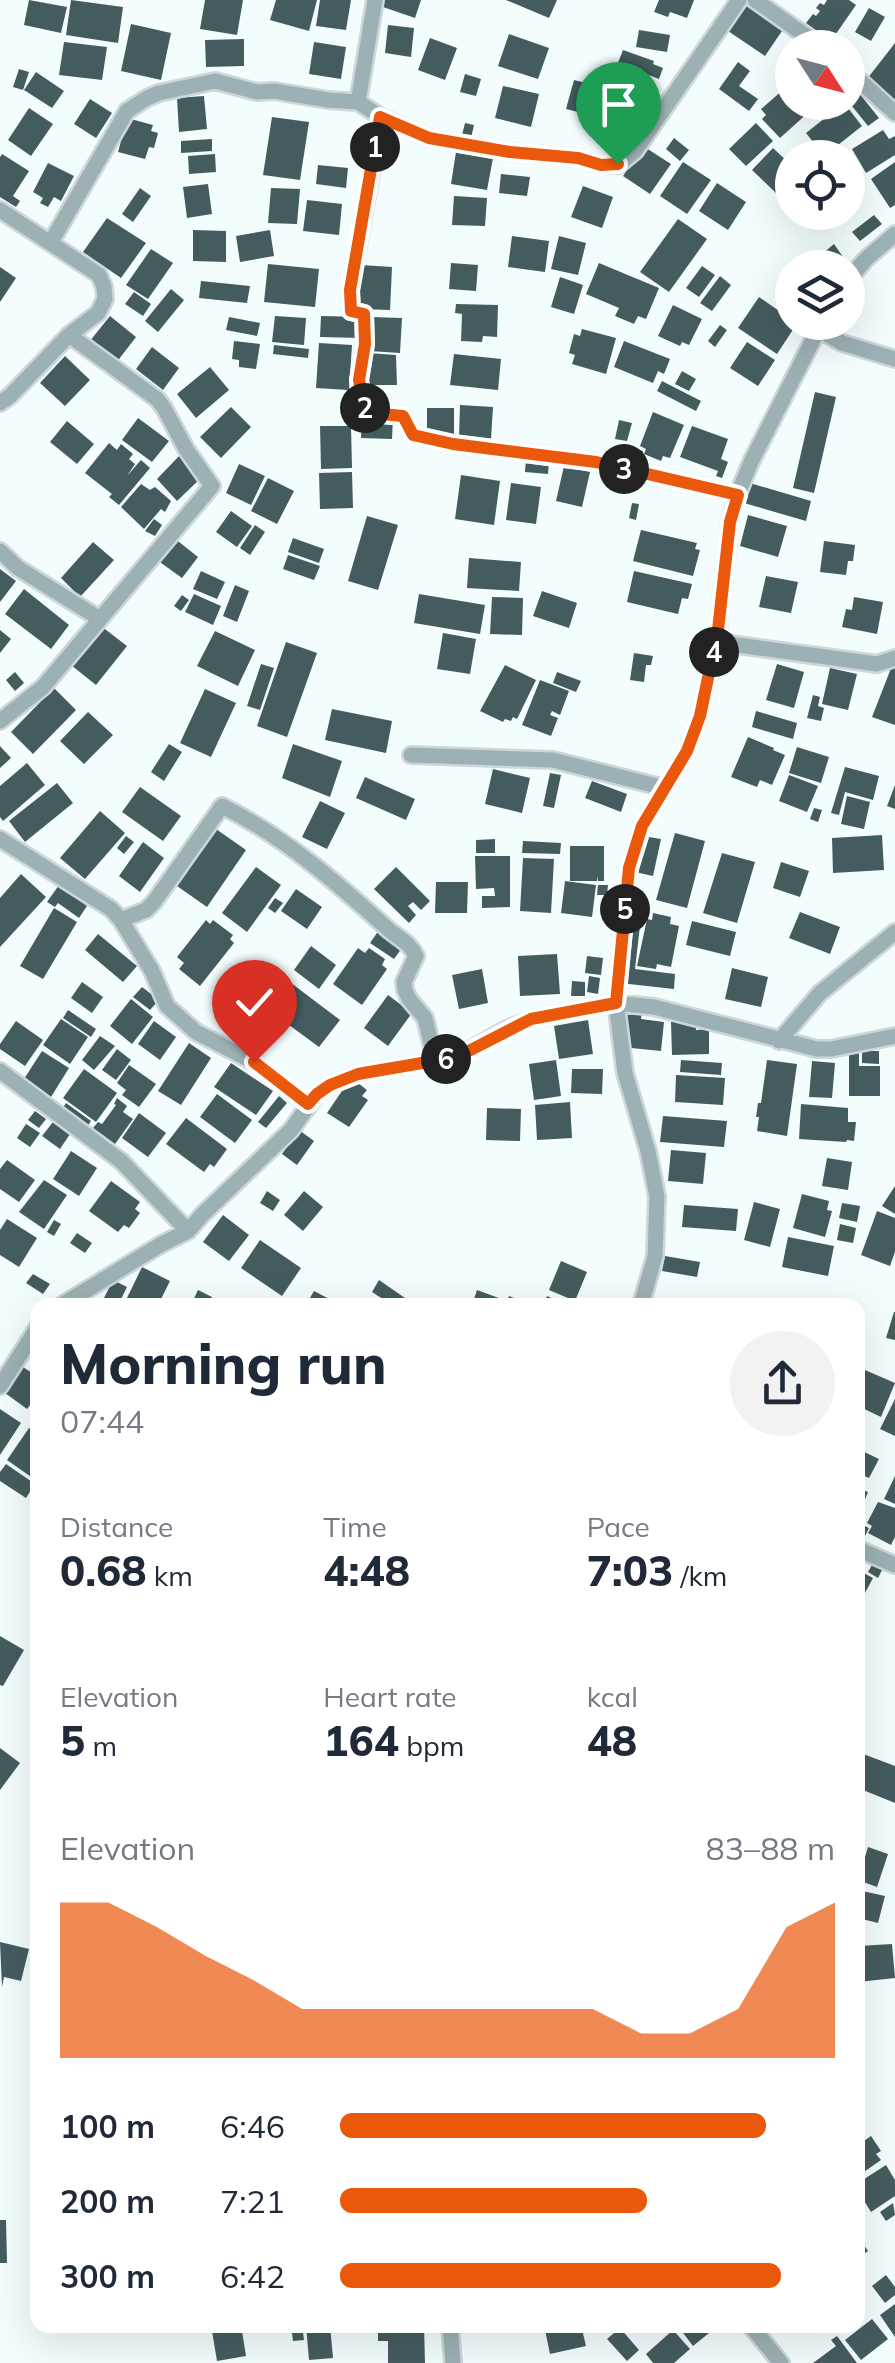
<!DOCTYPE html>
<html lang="en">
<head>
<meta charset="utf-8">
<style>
  body { margin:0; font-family:Mulish,sans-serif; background:#f2f2f3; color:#1f2937; height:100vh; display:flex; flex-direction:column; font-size:38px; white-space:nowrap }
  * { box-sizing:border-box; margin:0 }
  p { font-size:32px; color:#747a83 }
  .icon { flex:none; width:55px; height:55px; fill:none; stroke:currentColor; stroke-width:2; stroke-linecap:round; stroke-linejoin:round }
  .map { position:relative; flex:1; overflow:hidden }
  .side { position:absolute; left:30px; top:1298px; width:835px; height:1035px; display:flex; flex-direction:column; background:#fff; border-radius:20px; box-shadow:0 10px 40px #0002 }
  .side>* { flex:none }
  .needle { width:65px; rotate:126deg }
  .buttons { position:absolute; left:775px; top:30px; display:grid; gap:20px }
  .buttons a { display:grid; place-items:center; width:90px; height:90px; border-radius:50%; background:#fff; box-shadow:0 10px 40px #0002; font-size:50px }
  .pin { position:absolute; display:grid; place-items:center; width:85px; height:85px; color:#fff; margin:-102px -42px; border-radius:50% 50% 50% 0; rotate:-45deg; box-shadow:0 0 10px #0007 }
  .pin .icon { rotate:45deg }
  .km { position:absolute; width:50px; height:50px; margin:-25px; border-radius:50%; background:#222; color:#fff; font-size:28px; line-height:50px; text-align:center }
  .round { display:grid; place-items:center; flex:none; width:105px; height:105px; border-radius:52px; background:#f2f2f3 }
  .summary { display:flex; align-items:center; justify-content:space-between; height:170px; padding:0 30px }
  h1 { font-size:55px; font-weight:800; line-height:75px }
  .stats { display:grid; grid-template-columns:repeat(3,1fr); gap:15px; height:170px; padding:10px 30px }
  .stats div { display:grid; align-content:center }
  .stats b { font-size:42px; font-weight:800 }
  .stats small { font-size:28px; font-weight:400 }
  .stats p { font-size:28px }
  .chart { height:280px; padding:20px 30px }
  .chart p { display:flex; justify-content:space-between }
  .chart svg { width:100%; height:180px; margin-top:10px; fill:#ea580c; opacity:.7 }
  ul { padding:0 30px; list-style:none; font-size:32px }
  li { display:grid; grid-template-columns:160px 120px 1fr; align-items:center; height:75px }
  li i { height:25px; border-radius:12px; background:#ea580c }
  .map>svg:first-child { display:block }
  .building { fill:#455c5f }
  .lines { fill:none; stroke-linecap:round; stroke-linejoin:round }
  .minor-casing { stroke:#cdd7d8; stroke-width:20 }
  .minor { stroke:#9cb1b4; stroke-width:15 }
  .route-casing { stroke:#fff; stroke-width:20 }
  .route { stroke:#ea580c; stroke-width:12 }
</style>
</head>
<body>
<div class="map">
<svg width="895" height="2363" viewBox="0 0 895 2363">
  <rect width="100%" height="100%" fill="#f3fdfe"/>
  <path class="building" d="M29 0 67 7 61 33 24 25Z
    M71 0 123 7 118 43 66 35Z
    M205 0H243L237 35 200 29Z
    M276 0H317L309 31 270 20Z
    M320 0H351L346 30 316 26Z
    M382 0H421L415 18 380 6Z
    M506 0H557L549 18Z
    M659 0H694L687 18 670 12 668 17 654 12Z
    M827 0H849L856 5 831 41 806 23 813 14 816 16 820 11 816 8 820 3 824 5Z
    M745 5 782 31 765 56 728 31Z
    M869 8 885 17 871 41 855 32Z
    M131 24 171 33 161 80 121 71Z
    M388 25 414 28 411 57 385 53Z
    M639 30 670 35 667 52 636 47Z
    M509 34 549 48 538 79 498 66Z
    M430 38 457 48 445 80 418 70Z
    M244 39V66L206 67 205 40Z
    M64 42 107 47 102 80 59 75Z
    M314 42 346 47 341 79 309 74Z
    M895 43V101L867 79Z
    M623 50 654 61 653 64 663 68 659 79 649 75 647 79 616 68Z
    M738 62 750 71 739 86 758 99 749 111 719 89Z
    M19 69 29 72 23 90 13 87Z
    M36 72 64 91 52 108 24 90Z
    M465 74 481 79 476 96 460 92Z
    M574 80 646 98 638 127 566 109Z
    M503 86 539 94 531 127 495 118Z
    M855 88 879 118 868 126 848 101V95Z
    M784 89 789 95 792 92V102H802L810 111 780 138 762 119 766 115 761 109Z
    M204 96 207 129 179 132 177 98Z
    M90 99 112 113 96 138 74 124Z
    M844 103 862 126 824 156 806 133Z
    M29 108 53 124 31 156 8 140Z
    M272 117 309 122 300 180 263 175Z
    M127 118 153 125 151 131 158 133 154 148 149 147 145 159 118 152Z
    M465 123 474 125 471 138 462 135Z
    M756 123 773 141 746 166 729 149Z
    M883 130 889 139 895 136V155L866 173 852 149Z
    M674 138 689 150 680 161 666 149Z
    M212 139V151L181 153V141Z
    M643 146 671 164 650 194 623 176Z
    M773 148 792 166V177L777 194 752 170Z
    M456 152 493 158 487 190 451 184Z
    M2 154 29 171 13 196 20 201 16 207 0 197V157Z
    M215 154 216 172 189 174 188 156Z
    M683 162 711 180 687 214 660 196Z
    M895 162V205L890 208 871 179Z
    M48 163 74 176 61 201 54 197 48 207 40 203 43 198 33 192Z
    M318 165 348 168 346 188 316 184Z
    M848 165 863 188 848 198Z
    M501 174 530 177 527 196 499 193Z
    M717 183 746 202 728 230 699 211Z
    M208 184 212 214 187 218 183 187Z
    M583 186 613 197 602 228 571 217Z
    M140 188 151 196 133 222 122 214Z
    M271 188 300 189 297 224 268 223Z
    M454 196 487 198 485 226 452 225Z
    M307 200 342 204 339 235 303 231Z
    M874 215 882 224 860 241 852 232Z
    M107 218 146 243 121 278 83 252Z
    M678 219 707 239 669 292 640 272Z
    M193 230 226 231V262L193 261Z
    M270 230 274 256 240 262 236 236Z
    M512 236 549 241 545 272 508 267Z
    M559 236 586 243 578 275 551 269Z
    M834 244 843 257 831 266 822 254Z
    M151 249 173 263 148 299 126 285Z
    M801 255 819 268H793Z
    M451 263 478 265 476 291 449 289Z
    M599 263 659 288 646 319 638 316 634 324 615 316 619 308 586 294Z
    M268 264 319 269 315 307 264 302Z
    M361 265 392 267 390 310 359 309Z
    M702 266 715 275 699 297 686 288Z
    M0 267 16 278 0 302Z
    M792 268V294L780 286Z
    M720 276 731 285 712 311 700 303Z
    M560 277 583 285 574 314 551 307Z
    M201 281 250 286 247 303 199 298Z
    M171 289 184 300 158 332 145 321Z
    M134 292 151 304 143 316 125 304Z
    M759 297 792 320V322H798L777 354 738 328Z
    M456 304 498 305 497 337 483 336 482 342 461 341 462 314 455 313Z
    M673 305 702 319 689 345 682 342 680 346 658 336Z
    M110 316 136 337 116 363 89 342Z
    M275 316 306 318 304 345 272 342Z
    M321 316 362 317 361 338 320 337Z
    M229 317 260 323 257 336 226 330Z
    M371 317 402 318 400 353 369 351Z
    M720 325 727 330 715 347 708 341Z
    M582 329 616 338 606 374 572 364 575 355 569 353 574 334 580 336Z
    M234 341 260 344 256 369 239 367V360L232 359Z
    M624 341 670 359 664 374 658 371 653 383 614 367Z
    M747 342 775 360 758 386 730 368Z
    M319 343 352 345 349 390 316 388Z
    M274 345 309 349 308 358 273 354Z
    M152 347 179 368 163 390 136 369Z
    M368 353 396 355 397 385H367Z
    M454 354 501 359 498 390 450 385Z
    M65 356 90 380 65 406 40 383Z
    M210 367 229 390 196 418 177 394Z
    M682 371 696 379 689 391 675 384Z
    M662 381 701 401 696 411 657 391Z
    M815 392 836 397 814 493 793 488Z
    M460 405 493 407 491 439 459 438Z
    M231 407 251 427 221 458 200 437Z
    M427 408H454V434H427Z
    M653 412 684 425 670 458 663 456 661 461 644 454 646 449 640 446Z
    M362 416 393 417 392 439 361 438Z
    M138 418 169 441 152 462 122 440Z
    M619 420 632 423 627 441 615 439Z
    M67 421 94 444 77 464 50 442Z
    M320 426H351L352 468 321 469Z
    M692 426 728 439 721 459 728 462 722 478 716 476 718 471 680 457Z
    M109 443 117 450 121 444 133 454 129 459 135 464 127 476 141 460 150 468 119 505 109 497 112 494 85 473Z
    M634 449 643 451 639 464 630 462Z
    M181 454 202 477 177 501 157 479Z
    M526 459 549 461 548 474 525 472Z
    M239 464 265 476 251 505 226 493Z
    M564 466 590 472 582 507 556 501Z
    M352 472 353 508 320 509 319 473Z
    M461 475 500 481 494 525 455 519Z
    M268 478 294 491 277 524 251 511Z
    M511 483 541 487 536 524 506 520Z
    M750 483 811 501 806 521 744 503Z
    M141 484 150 490 155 487 171 501 165 512 161 509 144 529 121 507Z
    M632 503 639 504 636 520 629 518Z
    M231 511 252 526 237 547 216 532Z
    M748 515 787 526 778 557 740 546Z
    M367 516 398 525 378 590 348 581Z
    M154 519 162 525 155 536 145 531Z
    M255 525 265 532 250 555 240 548Z
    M641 530 697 543 695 549 700 550 693 576 633 561Z
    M174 538 198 557 182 578 157 560Z
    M293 538 324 549 319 563 288 552Z
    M824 541 855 545 853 561H848L846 575 820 572Z
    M93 542 114 560 80 597 61 578Z
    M288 555 320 566 314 580 283 569Z
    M469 558 521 562 519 591 467 588Z
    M0 569 16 581 0 602Z
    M201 571 225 582 217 599 193 589Z
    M634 571 692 584 688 599 682 598 678 614 627 602Z
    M766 576 798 582 791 613 759 607Z
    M235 585 249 591 237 622 223 616Z
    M24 589 69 625 51 649 5 614Z
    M542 591 577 603 569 628 533 616Z
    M194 594 221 606 213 625 185 612Z
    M419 594 485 605 480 634 414 623Z
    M182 595 189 600 181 611 174 606Z
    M492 597 523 598 522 635 490 634Z
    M854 597 883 602 877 634 842 627 846 609 852 610Z
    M101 626 127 646 96 685 71 665Z
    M0 630 11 639 0 653Z
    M215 631 255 650 238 686 197 666Z
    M443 633 476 639 470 674 437 669Z
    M286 642 317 653 287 737 257 726Z
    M634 653 653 656 651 665H646L644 682 630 680Z
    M895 658V725L872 717Z
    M261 664 274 668 260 710 247 706Z
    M777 664 804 672 794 708 766 700Z
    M505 665 536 680 517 719 513 717 511 721 505 719 503 722 480 711Z
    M830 668 857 674 848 710 822 704Z
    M15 672 24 683 15 691 6 680Z
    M557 672 581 681 576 692 553 683Z
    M540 680 569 691 560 715 552 711 550 715 558 718 551 736 522 725Z
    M54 688 76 710 33 754 11 732Z
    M205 689 236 703 211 757 180 743Z
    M813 695 820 697 818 706 824 708 821 721 807 718Z
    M332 709 392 721 386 753 325 740Z
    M756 711 797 723 793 739 752 727Z
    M88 712 113 735 84 764 60 741Z
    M748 737 774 748 773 750 785 755 772 785 760 780 757 787 731 777Z
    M169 744 182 752 164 781 151 772Z
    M293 744 342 761 330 797 282 778Z
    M0 746 11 758 0 768Z
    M797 747 829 757 821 783 789 773Z
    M27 763 45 785 3 821 0 817V786Z
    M845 767 879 776 873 800 845 792 839 815 831 813Z
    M493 769 530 778 522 813 485 804Z
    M550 773 561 775 554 808 543 806Z
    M789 775 818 786 807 812 779 801Z
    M365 777 415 799 406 820 356 798Z
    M592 781 627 794 621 812 585 798Z
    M57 783 73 803 25 842 9 821Z
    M895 785V809L887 806Z
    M140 787 181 816 163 841 122 812Z
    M847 796 870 802 864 829 841 824Z
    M320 801 345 813 327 849 302 837Z
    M814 808 822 810 818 822 810 819Z
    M100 811 125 833 85 879 60 858Z
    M216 829 246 850 207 907 177 886Z
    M675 833 705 841 687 908 656 900Z
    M882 835 884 870 833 873 832 838Z
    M126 836 134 842 124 854 117 848Z
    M643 836 661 839 653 876 635 872Z
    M495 839V853H476V840Z
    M523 841 561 843 560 854 522 853Z
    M143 842 164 858 140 892 119 876Z
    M570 846H604V881H598V876L597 881H570Z
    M722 853 755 862 737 923 703 913Z
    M475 856H510V907L482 908V896H495L494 888 476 889Z
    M523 858 554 859 551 913 520 911Z
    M781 862 809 871 800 897 773 888Z
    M256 867 281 885 247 932 222 913Z
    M396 867 430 901 421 910 413 902 408 906 416 915 409 923 374 889Z
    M21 874 46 897 0 947V898Z
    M565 881 596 885 592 917 561 913Z
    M436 882H468L467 913H435Z
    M59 885 87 906 79 918 58 903 55 907 47 902Z
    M598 885H608L607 895H597Z
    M296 889 322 907 307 929 281 911Z
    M275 898 283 903 275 913 268 908Z
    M54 908 77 922 43 979 20 966Z
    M800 912 840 927 830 954 789 938Z
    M653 913 671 917 670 924 679 926 671 967 657 964 656 969 637 966 647 919 652 920Z
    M206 920 210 924 213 920 233 935 230 939 234 943 200 986 179 969 184 963 177 957Z
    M692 921 736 932 730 956 686 945Z
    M627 924 640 926 635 969 675 974 674 989 620 983Z
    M379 930 404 945 394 959 370 943Z
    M98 934 137 966 123 982 85 950Z
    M311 946 336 965 319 989 294 970Z
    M358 948 365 953 369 948 385 959 382 965 387 969 362 1005 333 984Z
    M557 954 560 994 520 996 518 956Z
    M587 956 603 958 601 975 585 973Z
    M732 968 768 977 761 1007 725 999Z
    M482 969 488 1003 459 1009 452 975Z
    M589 976 600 978 598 994 587 992Z
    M572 981 585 982V996H571Z
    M82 982 103 997 92 1013 71 998Z
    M291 983 340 1020 319 1047 270 1011Z
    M142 987 159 1000 150 1010 133 997Z
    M388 995 412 1013 388 1046 364 1028Z
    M131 999 153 1017 132 1044 110 1026Z
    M626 1008 642 1010 641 1019 664 1022 661 1051 621 1047Z
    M68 1010 96 1029 91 1037 63 1018Z
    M61 1019 88 1037 70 1064 43 1045Z
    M588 1020 593 1054 559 1059 554 1026Z
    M16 1021 43 1040 25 1066 0 1049V1044Z
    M154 1021 176 1037 160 1060 138 1044Z
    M696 1021V1030L709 1029V1054L672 1055 671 1022Z
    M100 1036 115 1046 94 1070 82 1060Z
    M189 1043 211 1058 181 1105 158 1091Z
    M117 1049 131 1060 116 1080 102 1070Z
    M42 1051 69 1068 51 1097 24 1079Z
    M849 1051H859V1066H880V1096H849Z
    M862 1051H879V1064L862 1063Z
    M556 1060 561 1096 534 1100 529 1064Z
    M681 1060 722 1063 721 1075 680 1072Z
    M767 1060 797 1064 787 1136 757 1131 759 1117H756L758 1103H761Z
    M812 1061 835 1063 832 1098 809 1097Z
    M231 1063 273 1091 256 1115 214 1087Z
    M129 1065 156 1084 139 1107 122 1095 126 1090 117 1083Z
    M84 1069 117 1093 96 1122 63 1098Z
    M572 1069H603L602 1094 571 1093Z
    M676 1075 725 1078 723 1105 675 1102Z
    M354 1080 367 1090 362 1096 368 1100 349 1127 327 1113 346 1085 349 1087Z
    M217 1094 252 1120 235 1143 200 1117Z
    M279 1096 287 1103 266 1128 258 1122Z
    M117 1098 127 1106 123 1112 133 1119 115 1144 93 1128 98 1122 102 1124 116 1105 114 1104Z
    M570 1102 572 1138 537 1140 535 1105Z
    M66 1103 91 1121 87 1127 62 1109Z
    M801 1104 848 1108V1122H856L854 1141 847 1140 846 1142 799 1139Z
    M487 1108 521 1109 520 1141 486 1140Z
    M35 1111 46 1119 39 1128 28 1120Z
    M139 1113 166 1133 148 1157 122 1138Z
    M663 1116 727 1121 724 1147 660 1142Z
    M186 1118 227 1149 214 1167 210 1164 204 1172 166 1144Z
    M53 1122 70 1134 60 1149 42 1136Z
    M26 1124 40 1133 30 1147 17 1138Z
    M299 1130 314 1141 297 1165 282 1154Z
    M671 1150 706 1153 703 1184 668 1181Z
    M71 1151 97 1168 79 1196 53 1179Z
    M827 1158 852 1162 848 1190 822 1186Z
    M7 1160 35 1180 19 1202 0 1189V1169Z
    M44 1180 67 1195 44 1229 19 1212Z
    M111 1181 140 1202 135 1209 140 1213 129 1228 124 1225 118 1232 89 1211Z
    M895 1186V1214L882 1206Z
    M267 1191 280 1200 273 1211 260 1203Z
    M304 1191 323 1207 303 1231 284 1215Z
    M802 1194 829 1201 827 1210 832 1211 825 1237 793 1228Z
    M754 1202 780 1209 770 1247 744 1240Z
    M842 1203 860 1206 857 1222 839 1218Z
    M684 1205 738 1209 736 1231 682 1227Z
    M877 1211 895 1218V1252L890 1266 861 1255Z
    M223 1215 249 1235 229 1261 203 1242Z
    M7 1219 37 1238 19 1267 0 1255V1230Z
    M54 1220 61 1224 54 1236 47 1232Z
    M840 1224 856 1228 853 1243 837 1240Z
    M77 1233 92 1243 85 1253 70 1243Z
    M788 1237 834 1246 828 1276 782 1267Z
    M260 1240 301 1268 282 1296 241 1268Z
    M665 1256 700 1262 697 1277 662 1271Z
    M561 1261 587 1272 575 1301 549 1290Z
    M142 1267 170 1281 158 1305H142L127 1298Z
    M33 1274 50 1284 43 1294 26 1283Z
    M113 1280 127 1287 118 1305H104L101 1304Z
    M379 1280 405 1298 400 1305H392L372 1292Z
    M198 1290 212 1297 208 1305H191Z
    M477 1290 507 1301 509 1296 532 1305H472Z
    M314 1291 341 1305H306Z
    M547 1296 568 1305H543Z
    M894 1312H895V1340L886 1338Z
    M23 1367 38 1377V1395L27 1409 5 1393Z
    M858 1367 895 1383 881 1417 858 1406Z
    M895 1399V1436L880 1429Z
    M0 1409 21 1423 0 1455Z
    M29 1428 38 1434V1473L34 1479 7 1460Z
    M858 1449 879 1459 869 1478 858 1473Z
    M6 1464 35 1484 26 1498 0 1481V1472Z
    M895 1476V1504L884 1499Z
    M858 1488 868 1492 858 1517Z
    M878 1502 895 1508V1537L891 1545 868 1533 872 1526 867 1523Z
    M860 1524 869 1528 862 1542 858 1540Z
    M872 1565 882 1570 878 1578 868 1572Z
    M858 1570 873 1578 858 1606Z
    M0 1636 24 1650 3 1686 0 1685Z
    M0 1748 20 1763 0 1790Z
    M858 1752 895 1766V1803L858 1788Z
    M868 1847 888 1854 877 1887 858 1880Z
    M858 1890 885 1896 878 1923 858 1918Z
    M0 1942 29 1949 21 1981 4 1977 2 1987Z
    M892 1944 895 1978 858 1982V1946Z
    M871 2136 881 2151 876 2154 881 2160 858 2176V2145Z
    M886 2165 895 2180V2196L871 2212 858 2191V2183Z
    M893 2203 895 2215 886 2221 880 2212Z
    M0 2220H6L7 2263H0Z
    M858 2236 868 2251 858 2258Z
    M886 2275 895 2287V2295L885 2303 872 2286Z
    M895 2304V2337L880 2315Z
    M872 2319 888 2339 861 2360 845 2340Z
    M211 2325H241L246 2356 217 2361Z
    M291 2325H302L304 2340 293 2341Z
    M306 2325H330L333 2358 309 2360Z
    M378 2325H424L425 2363H388V2341H378Z
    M544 2325H581L586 2346 550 2354Z
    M677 2325H719L693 2346Z
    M620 2328 639 2350 627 2361 607 2339Z
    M673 2330 690 2349 674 2363H653L646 2354Z
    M837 2336 857 2363H813L836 2346 831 2340Z"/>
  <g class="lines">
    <g class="minor-casing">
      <path id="minor" d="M755 0 823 48
        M848 70 895 113
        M358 102 375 0
        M381 117 350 291 351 311 364 314 365 344 359 380 364 408 382 414 403 416 413 435 453 444 596 462 738 495
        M0 210 99 275 104 287 105 299 98 313 69 335 10 396 0 403
        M51 242 127 111 147 98 159 93 215 81 257 92 274 91 328 100 358 102 381 117 429 138 510 152 578 158 601 165H618L635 151 739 0
        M848 280 866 259 895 234
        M818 329 842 343 895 359
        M0 551 18 568 100 619
        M716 642 877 664 895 658
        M0 721 43 687 212 486 186 449 164 408 157 399 69 335
        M411 755 553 760 665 788
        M0 839 111 909 121 920 152 971 167 1006 196 1032 254 1062 308 1105
        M121 920 146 910 154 902 222 806C285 837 337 883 389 930 400 939 410 943 416 956L404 982 405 990 409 999 425 1018 435 1060
        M779 1041 820 993 895 932
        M0 1071 121 1161 188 1231
        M62 1305 160 1245 188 1231 203 1214 291 1130 317 1094 330 1085 357 1074 457 1057 505 1030 531 1019 616 1003 654 1007 817 1049H831L895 1036
        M641 1305 655 1256 657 1196 648 1151 625 1073 616 1003 629 868 642 826 687 751 700 716 718 630 730 522 735 501 751 462 822 322
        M0 1386 38 1327
        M858 1549 895 1565
        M450 2325 453 2363
        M750 2325 781 2363"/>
    </g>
    <use href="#minor" class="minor"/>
  </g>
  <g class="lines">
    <g class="route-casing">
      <path id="route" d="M254 1062 308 1104 317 1094 330 1085 358 1074 457 1057 531 1019 616 1003 629 868 642 826 687 751 700 716 718 630 730 522 738 495 596 462 453 444 413 435 403 416 382 414 364 408 359 380 365 344 364 314 351 311 350 290 380 117 429 138 510 152 578 158 601 165 618 164"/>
    </g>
    <use href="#route" class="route"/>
  </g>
</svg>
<div class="buttons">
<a><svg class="needle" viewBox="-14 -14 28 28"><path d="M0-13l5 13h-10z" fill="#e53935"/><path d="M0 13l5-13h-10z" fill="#747a83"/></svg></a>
<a><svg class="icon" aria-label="locate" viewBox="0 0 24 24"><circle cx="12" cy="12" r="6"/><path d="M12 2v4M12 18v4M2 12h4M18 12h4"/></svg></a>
<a><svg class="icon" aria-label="layers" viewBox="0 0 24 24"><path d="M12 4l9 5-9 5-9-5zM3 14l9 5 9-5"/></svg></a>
</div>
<div class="pin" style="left:618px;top:164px;background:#1e9e55"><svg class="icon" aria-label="arrive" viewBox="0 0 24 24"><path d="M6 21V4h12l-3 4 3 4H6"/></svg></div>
<div class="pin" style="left:254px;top:1062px;background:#d93025"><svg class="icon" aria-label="check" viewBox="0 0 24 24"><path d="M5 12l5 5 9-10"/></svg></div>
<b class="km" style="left:375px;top:147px">1</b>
<b class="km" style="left:365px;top:408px">2</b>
<b class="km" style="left:624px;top:469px">3</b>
<b class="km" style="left:714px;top:652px">4</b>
<b class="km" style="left:625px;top:909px">5</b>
<b class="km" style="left:446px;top:1059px">6</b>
<section class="side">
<div class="summary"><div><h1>Morning run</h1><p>07:44</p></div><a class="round"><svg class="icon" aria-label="share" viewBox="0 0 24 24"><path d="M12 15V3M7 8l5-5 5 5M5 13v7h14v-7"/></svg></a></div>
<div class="stats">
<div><p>Distance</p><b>0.68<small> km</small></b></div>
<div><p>Time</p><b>4:48</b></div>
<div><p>Pace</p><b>7:03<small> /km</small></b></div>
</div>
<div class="stats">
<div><p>Elevation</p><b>5<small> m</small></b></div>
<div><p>Heart rate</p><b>164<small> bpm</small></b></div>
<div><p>kcal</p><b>48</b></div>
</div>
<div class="chart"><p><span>Elevation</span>83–88 m</p>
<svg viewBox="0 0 160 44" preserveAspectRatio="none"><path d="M0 44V6L10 6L20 12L30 19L40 25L50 32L60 32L70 32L80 32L90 32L100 32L110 32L120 38L130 38L140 32L150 12L160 6V44z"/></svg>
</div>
<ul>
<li><b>100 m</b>6:46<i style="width:86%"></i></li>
<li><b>200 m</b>7:21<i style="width:62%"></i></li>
<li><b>300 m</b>6:42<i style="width:89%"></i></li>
</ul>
</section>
</div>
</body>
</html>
